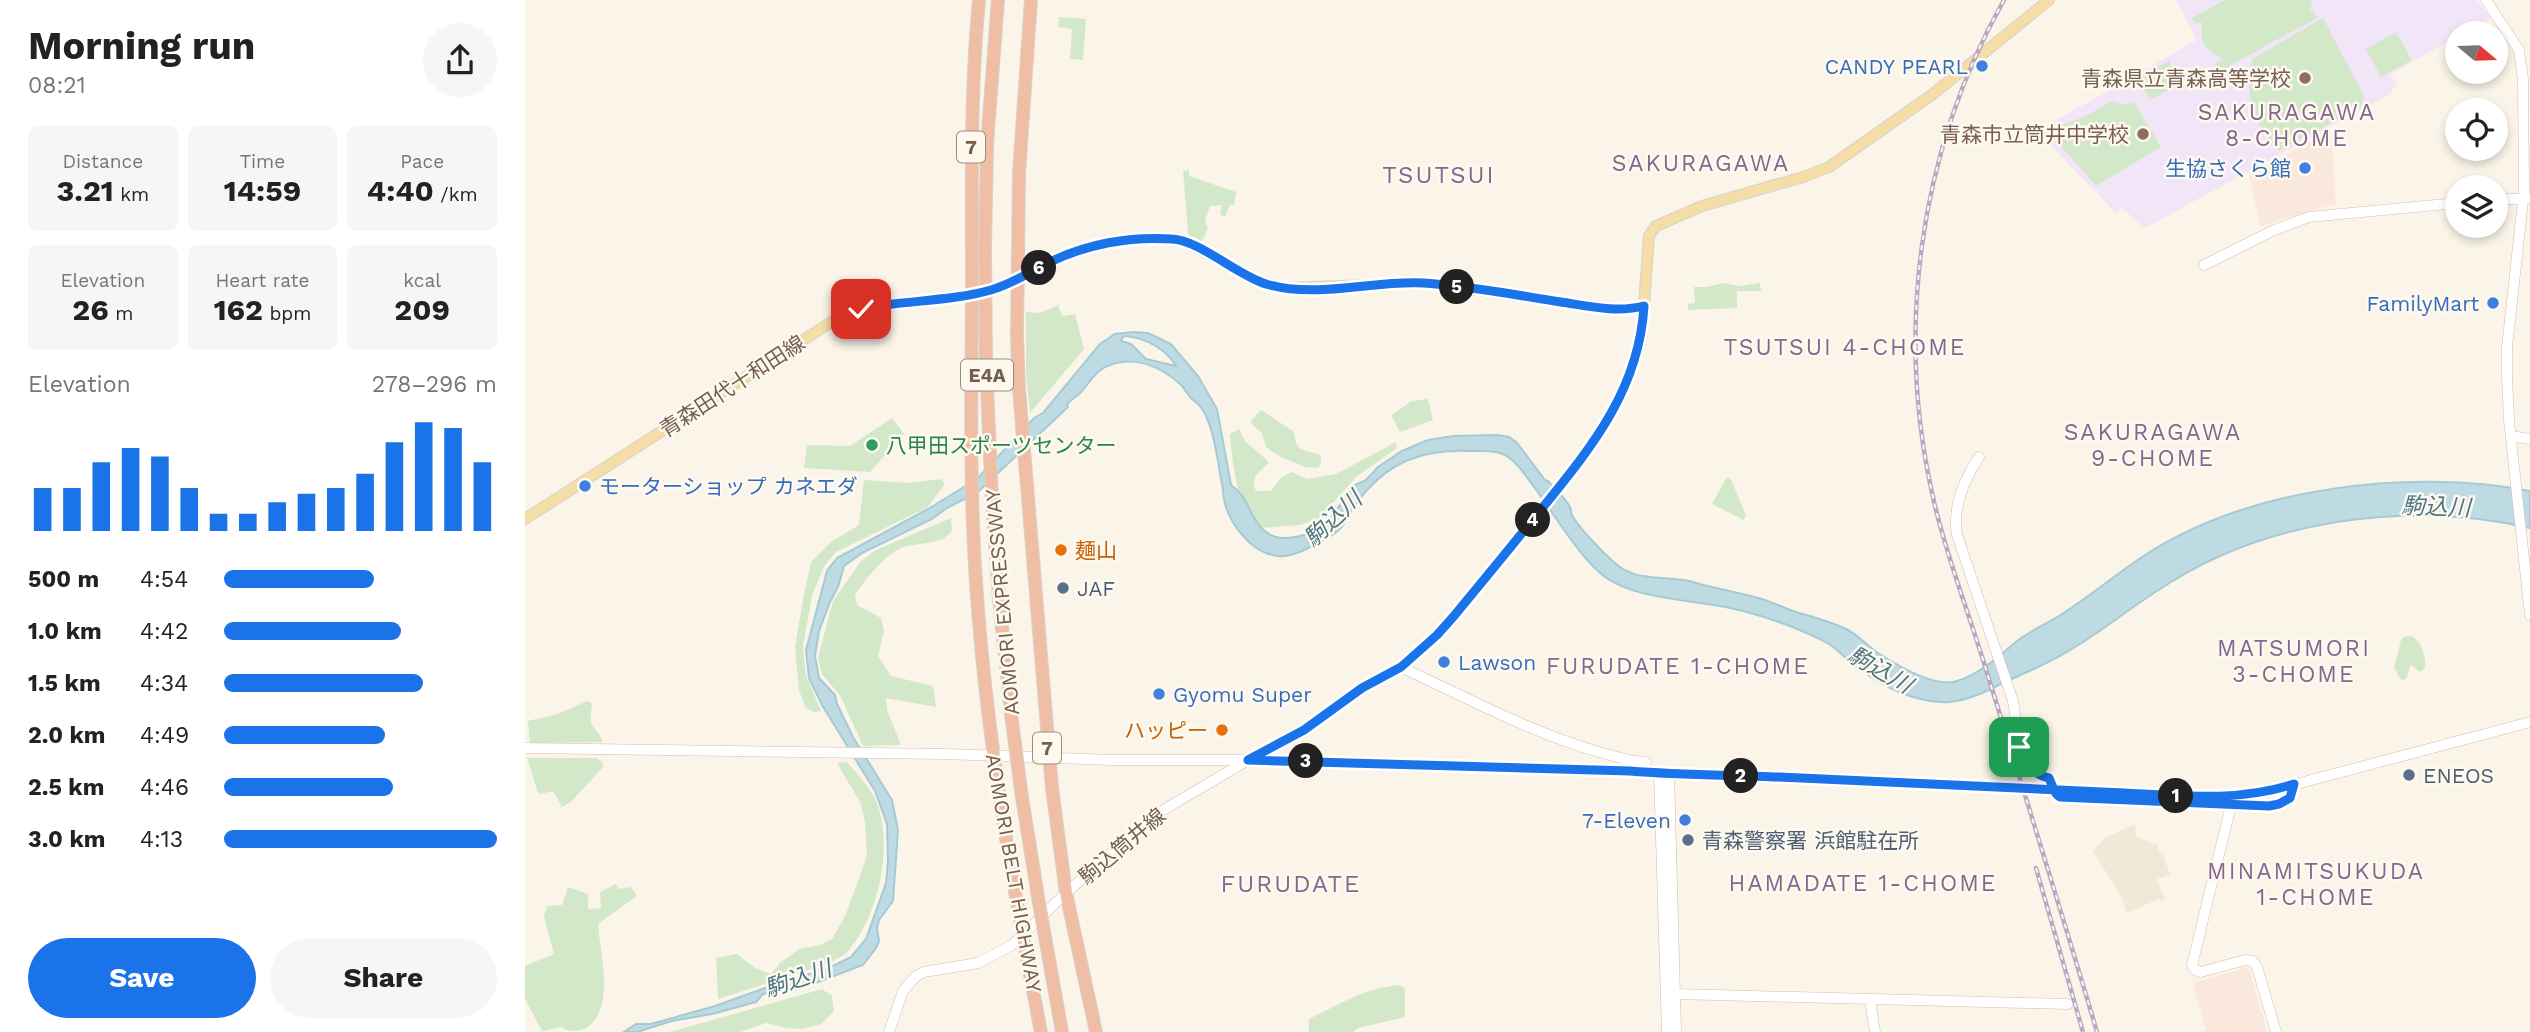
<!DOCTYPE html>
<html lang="en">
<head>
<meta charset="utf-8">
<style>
  body { margin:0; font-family:"Work Sans","Noto Sans JP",sans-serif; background:#f6f6f6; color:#222; height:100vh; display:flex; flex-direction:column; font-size:26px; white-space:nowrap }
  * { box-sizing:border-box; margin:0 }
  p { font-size:23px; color:#767676 }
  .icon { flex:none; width:38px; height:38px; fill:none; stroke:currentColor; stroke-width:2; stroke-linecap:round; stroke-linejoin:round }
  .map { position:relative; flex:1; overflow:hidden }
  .sheet { display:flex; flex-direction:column; background:#fff; width:525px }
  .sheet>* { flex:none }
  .needle { width:46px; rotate:109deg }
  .buttons { position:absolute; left:1920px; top:21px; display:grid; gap:14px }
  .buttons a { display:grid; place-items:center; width:63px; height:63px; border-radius:50%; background:#fff; box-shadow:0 4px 10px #0003; font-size:35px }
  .pin { position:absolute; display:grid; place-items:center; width:60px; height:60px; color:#fff; margin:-30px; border-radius:14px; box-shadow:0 4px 10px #0006 }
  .km { position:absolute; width:35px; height:35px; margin:-18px; border-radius:50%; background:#222; color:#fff; font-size:19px; line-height:35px; text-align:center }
  .round { display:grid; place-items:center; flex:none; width:74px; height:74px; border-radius:37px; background:#f6f6f6 }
  .headline { display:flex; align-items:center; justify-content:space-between; height:119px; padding:0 28px }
  h1 { font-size:38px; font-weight:700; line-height:52px }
  .metrics { display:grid; grid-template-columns:repeat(3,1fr); gap:10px; height:119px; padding:7px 28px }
  .metrics div { display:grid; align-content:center; border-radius:10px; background:#f6f6f6; text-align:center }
  .metrics b { font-size:30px; font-weight:700 }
  .metrics small { font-size:19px; font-weight:400 }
  .metrics p { font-size:19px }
  .chart { height:196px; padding:14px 28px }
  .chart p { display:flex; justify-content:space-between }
  .chart svg { width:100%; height:126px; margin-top:7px; stroke:#1a73e8; stroke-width:6 }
  .cta { display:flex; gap:14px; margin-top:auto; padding:14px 28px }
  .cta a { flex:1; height:80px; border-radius:42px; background:#1a73e8; color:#fff; font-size:28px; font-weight:700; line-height:80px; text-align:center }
  .cta a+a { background:#f6f6f6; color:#222 }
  ul { padding:0 28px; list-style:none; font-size:23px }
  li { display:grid; grid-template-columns:112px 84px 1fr; align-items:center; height:52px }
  li i { height:18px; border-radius:9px; background:#1a73e8 }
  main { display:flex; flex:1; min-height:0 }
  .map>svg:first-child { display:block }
  .residential { fill:#f2e8d8 }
  .commercial { fill:#fae8dd }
  .education { fill:#f2e5f7 }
  .green { fill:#d2e8c8 }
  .water { fill:#bedbe3; stroke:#a5cad4; stroke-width:2; fill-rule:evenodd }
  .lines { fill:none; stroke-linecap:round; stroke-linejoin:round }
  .secondary-casing { stroke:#cfbfad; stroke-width:11 }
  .primary-casing { stroke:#d8d2cd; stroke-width:12 }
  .highway-casing { stroke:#d8d2cd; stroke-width:14 }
  .secondary { stroke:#fff; stroke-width:10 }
  .primary { stroke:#f4dda6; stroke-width:10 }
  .highway { stroke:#f0bea4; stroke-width:12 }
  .rail-casing { stroke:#b9a7c4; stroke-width:4.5 }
  .rail { stroke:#fef9ef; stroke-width:2; stroke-dasharray:5; stroke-linecap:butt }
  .secondary-bridge-casing { stroke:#cfbfad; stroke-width:11; stroke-linecap:butt }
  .highway-bridge-casing { stroke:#d8d2cd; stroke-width:14; stroke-linecap:butt }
  .secondary-bridge { stroke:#fff; stroke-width:10 }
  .highway-bridge { stroke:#f0bea4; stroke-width:12 }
  .route-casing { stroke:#fff; stroke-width:14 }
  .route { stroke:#1a73e8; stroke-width:9 }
  .shop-dot { fill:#3f7fe0; stroke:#fef9ef; stroke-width:2.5 }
  .education-dot { fill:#8d6e63; stroke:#fef9ef; stroke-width:2.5 }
  .leisure-dot { fill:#2e9e5b; stroke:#fef9ef; stroke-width:2.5 }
  .food-dot { fill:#e8710a; stroke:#fef9ef; stroke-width:2.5 }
  .service-dot { fill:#5c6f8a; stroke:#fef9ef; stroke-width:2.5 }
  .labels { text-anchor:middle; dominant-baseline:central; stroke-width:5; stroke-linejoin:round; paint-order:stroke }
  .shield { fill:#fef9ef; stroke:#9d8c7e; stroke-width:2 }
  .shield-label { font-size:19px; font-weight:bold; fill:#745e4e }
  .shop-label { font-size:21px; fill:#366cbe; stroke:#fef9ef; text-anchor:end }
  .education-label { font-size:21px; fill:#785e54; stroke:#fef9ef; text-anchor:end }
  .street-label { font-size:21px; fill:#745e4e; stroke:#fef9ef }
  .leisure-label { font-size:21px; fill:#27864d; stroke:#fef9ef; text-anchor:start }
  .food-label { font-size:21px; fill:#c56008; stroke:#fef9ef; text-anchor:start }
  .service-label { font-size:21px; fill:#4e5e75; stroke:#fef9ef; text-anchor:start }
  .neighbourhood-label { font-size:23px; letter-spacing:2px; fill:#85668f; stroke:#fef9ef }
  .water-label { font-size:23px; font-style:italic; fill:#497785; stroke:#fef9ef }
  .quarter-label { font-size:24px; letter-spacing:2px; fill:#85668f; stroke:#fef9ef }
</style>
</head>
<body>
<main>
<section class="sheet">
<div class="headline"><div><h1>Morning run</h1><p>08:21</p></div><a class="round"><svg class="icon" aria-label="share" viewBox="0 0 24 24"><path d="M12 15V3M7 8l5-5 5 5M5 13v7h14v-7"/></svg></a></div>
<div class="metrics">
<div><p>Distance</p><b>3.21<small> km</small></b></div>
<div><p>Time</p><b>14:59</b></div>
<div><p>Pace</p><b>4:40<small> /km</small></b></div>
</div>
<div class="metrics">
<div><p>Elevation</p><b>26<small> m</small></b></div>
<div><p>Heart rate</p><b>162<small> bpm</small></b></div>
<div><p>kcal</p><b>209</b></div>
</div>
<div class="chart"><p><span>Elevation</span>278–296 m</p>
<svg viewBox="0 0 160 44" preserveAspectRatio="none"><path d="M5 44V29M15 44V29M25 44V20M35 44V15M45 44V18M55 44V29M65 44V38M75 44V38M85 44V34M95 44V31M105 44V29M115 44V24M125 44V13M135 44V6M145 44V8M155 44V20"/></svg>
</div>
<ul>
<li><b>500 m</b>4:54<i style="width:55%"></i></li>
<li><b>1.0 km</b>4:42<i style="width:65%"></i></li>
<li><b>1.5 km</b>4:34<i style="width:73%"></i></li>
<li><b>2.0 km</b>4:49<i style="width:59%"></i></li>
<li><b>2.5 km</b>4:46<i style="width:62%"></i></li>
<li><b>3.0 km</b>4:13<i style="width:100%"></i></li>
</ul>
<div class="cta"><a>Save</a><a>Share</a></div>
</section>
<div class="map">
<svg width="2005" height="1032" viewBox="0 0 2005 1032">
  <rect width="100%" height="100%" fill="#fbf5e9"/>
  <path class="residential" d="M1610 824 1611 837 1633 845 1634 852 1638 853 1645 875 1632 879 1640 899 1635 901 1634 899 1602 913 1596 896 1568 851 1579 838Z"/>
  <path class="commercial" d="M1803 132 1807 145 1811 204 1763 217 1738 226 1735 225 1724 175Z
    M1722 967 1724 969 1742 1032H1674L1681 1030 1668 983Z"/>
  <path class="education" d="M1651 0H1952L1966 18 1939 33H1932V37L1865 74 1872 84 1865 94 1620 228 1597 208 1592 213 1586 208 1512 131 1672 40Z"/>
  <path class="green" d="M1700 0H1787L1785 11 1788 10 1792 18 1693 72 1689 64 1698 59C1680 51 1674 41 1677 22L1670 24 1667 18Z
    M534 17 561 19 558 60 545 59 547 29 533 27Z
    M1798 18 1839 96 1836 107 1754 151C1727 121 1720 99 1727 59Z
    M1871 32 1887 60 1856 77 1841 49Z
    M1644 61 1656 83 1625 100 1613 78Z
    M1587 101 1603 105 1609 102 1636 147 1571 186 1527 136 1531 127 1559 117Z
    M664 170V176L711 192 709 206 705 204 700 217 695 214 697 205 685 206 680 220 683 229 676 243 665 238 663 232 658 171Z
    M1199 283 1214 286 1235 283 1236 291H1212V308L1163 310V304L1170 303 1169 287H1181Z
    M533 305 537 316 550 314 559 349 505 413 501 374V312L515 313Z
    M903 399 908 420 875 432 866 415 887 401Z
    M735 411H738L769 432C771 453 778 449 796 455V463L793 468 780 467 756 457 741 447 737 433 725 422Z
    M367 418 379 434 345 472 279 468 282 445 325 446Z
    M714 429 720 441 744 462C736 472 724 476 731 491H746L756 478 766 472 783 479 811 474 871 442 872 448 831 477 794 519 775 525 734 528C711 502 708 468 705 434Z
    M1202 477 1206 480 1221 515 1219 520 1187 504Z
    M416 479 420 484 403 507 311 552 299 566 287 596 278 646 281 675 296 711 289 712 280 707 274 690 270 647 279 594 286 562 306 542 334 525 339 480 383 483Z
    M426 518 427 531C414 547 393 541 376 548 360 555 339 581 330 595L332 605 356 618 359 631 353 656 366 676 408 686 411 707 361 698 362 710 376 745 338 746 316 697 297 674 293 658 308 601 336 561 351 550Z
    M1886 636C1897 641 1901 657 1900 668L1895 672 1886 665 1881 679 1876 680 1869 668 1876 640 1879 637Z
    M62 701 67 703C63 734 69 720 78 742L5 743 3 721 33 714Z
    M2 758H72L77 762 78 767 46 802 37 807 28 791 15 794 12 790Z
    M322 762C333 775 348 790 353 806 368 849 353 917 323 951 319 956 311 959 305 963L193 999 191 958 212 954 230 968 246 974 255 963 274 949 295 945 307 939 321 914 342 856 340 822 336 804 312 763Z
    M91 884 94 889 106 887 112 896 73 924C75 953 91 1009 61 1028 52 1032 44 1032 36 1027L17 1031 0 999V966L29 954 19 917 22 906 37 905 43 887 63 894V909L76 908 75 892Z
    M875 985 880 989V1017L833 1028 828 1032H784V1019C813 1005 842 987 875 985Z
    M297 989 307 996 309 1011 296 1024 277 1029 261 1028 241 1023 215 1032H145Z"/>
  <path class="water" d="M608 332 623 333 646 344 673 376 692 409 706 485C718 493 722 504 728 516 745 548 768 538 796 530L830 485 841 480 853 467 877 451 903 440 928 436 972 435 984 437 992 443 1020 480 1023 481C1030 489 1040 498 1045 507 1048 514 1044 511 1048 517 1056 530 1086 562 1098 569 1118 581 1145 576 1168 582 1190 589 1214 592 1237 599 1250 603 1261 609 1274 613 1289 617 1306 622 1321 629 1334 635 1344 648 1356 655 1375 667 1411 688 1432 681 1455 674 1474 656 1492 641 1505 631 1521 624 1534 616 1564 597 1591 574 1620 555 1725 487 1885 468 2005 491V528C1881 500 1738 519 1632 591 1604 609 1578 630 1550 647 1529 661 1505 671 1482 681 1464 690 1445 700 1425 702 1390 704 1354 685 1328 664 1320 658 1313 650 1304 644 1294 638 1281 633 1270 628 1242 617 1213 608 1182 604 1151 599 1106 596 1080 577 1057 561 1027 511 1009 487 1001 476 991 460 978 454 970 450 957 451 948 451 897 448 861 462 830 505 823 515 819 529 807 535 792 543 771 558 752 556 723 552 698 516 698 489 693 466 691 438 681 416 678 409 674 404 668 400 662 395 660 388 654 383 633 365 607 355 580 367 568 373 563 386 554 394 549 398 546 400 542 404L543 407 453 492 422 508 407 519 337 553 319 566 313 587 305 602 294 631 290 656 294 678 310 695 312 704 328 737 367 800 373 830 368 901 354 920 352 928 354 941 351 948 338 965 275 989 238 994 231 1002 187 1014 147 1021 112 1032H99L111 1024H126L190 1006 265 979 300 970 326 957 341 939 361 883 363 861 362 824 350 791 297 705 284 678 281 650 302 571 312 558 403 509 452 479 509 418 518 413 575 344 590 334ZM601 336C621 338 641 349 651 366L621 359 606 344 596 341 598 337Z"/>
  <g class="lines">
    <g class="secondary-casing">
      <path id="secondary" d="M1961 0 1994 50 1998 80 1999 192 1982 347V378L1984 420 2005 615
        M1970 200 2004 198
        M1679 265 1747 231 1784 217 1932 203
        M1986 436 2005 439
        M1454 457C1439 480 1427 507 1432 535L1488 701 1496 752 1511 773 1524 778 1533 797 1744 806 1754 804 1765 798 1769 784
        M875 667C941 697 1004 732 1074 752 1090 756 1104 762 1121 762
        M0 748 420 754 587 760H723L1105 771 1153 775 1396 783
        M1134 773 1142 1032
        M1144 774 1151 1032
        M1586 793 1647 796
        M1672 797 1708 796 1745 791 2005 722
        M1706 805 1667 965 1670 970 1676 972 1720 960 1728 961 1732 967 1751 1032
        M1150 994 1543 1004
        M1345 999 1350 1032
        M364 1032 378 991 391 976 399 972 453 963 487 945 541 893 630 815 723 760 779 730 837 689 875 667 912 635 984 549 1073 437 1095 397 1110 361 1117 337 1119 306"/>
    </g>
    <g class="primary-casing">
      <path id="primary" d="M0 519 311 319 346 307 423 299 471 289 536 257 557 249 605 239 642 238 653 239 665 244 728 279 760 288 901 283 1074 307 1109 309 1119 306 1124 236 1131 226 1177 206 1278 177 1304 167 1408 94 1524 0"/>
    </g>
    <g class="highway-casing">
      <path id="highway" d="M454 0C445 92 447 183 447 275 447 372 444 469 450 566 459 723 486 878 516 1032
        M506 0 494 173 492 336 494 389 527 788 541 893 571 1032
        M460 249 462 144 473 0
        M467 501 474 599 486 713
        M496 791 514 903
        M520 937 537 1032"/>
    </g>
    <use href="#secondary" class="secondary"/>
    <use href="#primary" class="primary"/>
    <use href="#highway" class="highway"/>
    <g class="rail-casing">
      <path id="rail" d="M1479 0C1393 153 1369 335 1410 506 1424 564 1446 619 1463 676 1500 795 1537 913 1572 1032
        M1511 868 1558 1032"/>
    </g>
    <use href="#rail" class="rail"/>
    <g class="secondary-bridge-casing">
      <path id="secondary-bridge" d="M1396 783 1586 793"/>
    </g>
    <g class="highway-bridge-casing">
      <path id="highway-bridge" d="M460 249 461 362 467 501
        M486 713 496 791
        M514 903 520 937"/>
    </g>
    <use href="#secondary-bridge" class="secondary-bridge"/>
    <use href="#highway-bridge" class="highway-bridge"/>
  </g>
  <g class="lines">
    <g class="route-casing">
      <path id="route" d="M336 309C379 300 422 302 466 290 487 284 505 272 523 263 561 244 605 236 647 239 674 240 712 275 741 284 792 299 848 280 899 283 945 286 991 295 1036 302 1063 306 1092 313 1119 306 1114 391 1065 449 1014 512 986 547 957 582 929 616L912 635 876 667 837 688 779 730 723 760 1105 771C1154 775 1204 775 1254 777 1369 782 1484 787 1599 793 1657 796 1714 802 1769 784L1765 798 1754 804 1744 806 1535 797C1529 794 1527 784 1524 778 1508 775 1499 761 1494 747"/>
    </g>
    <use href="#route" class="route"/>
  </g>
  <g class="shop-dot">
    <circle cx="1457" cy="66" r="7"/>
    <circle cx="1780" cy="168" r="7"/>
    <circle cx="1968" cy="303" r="7"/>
    <circle cx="60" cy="486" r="7"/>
    <circle cx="919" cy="662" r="7"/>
    <circle cx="634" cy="694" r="7"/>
    <circle cx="1160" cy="820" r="7"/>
  </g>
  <g class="education-dot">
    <circle cx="1780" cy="78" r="7"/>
    <circle cx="1618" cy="134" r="7"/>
  </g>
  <circle class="leisure-dot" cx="347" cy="445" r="7"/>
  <g class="food-dot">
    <circle cx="536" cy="550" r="7"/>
    <circle cx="697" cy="730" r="7"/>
  </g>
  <g class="service-dot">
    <circle cx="538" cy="588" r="7"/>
    <circle cx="1884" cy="775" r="7"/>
    <circle cx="1163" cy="840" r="7"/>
  </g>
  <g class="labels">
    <g class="shield">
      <rect x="432" y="131.5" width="28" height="31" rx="5"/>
      <rect x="436" y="359.5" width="52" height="31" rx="5"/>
      <rect x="508" y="732.5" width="28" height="31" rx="5"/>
    </g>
    <g class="shield-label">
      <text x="446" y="147">7</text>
      <text x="462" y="375">E4A</text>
      <text x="522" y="748">7</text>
    </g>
    <g class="shop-label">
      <text x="1443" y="66">CANDY PEARL</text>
      <text x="1766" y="168">生協さくら館</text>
      <text x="1954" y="303">FamilyMart</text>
      <text x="74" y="486" text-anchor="start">モーターショップ カネエダ</text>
      <text x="933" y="662" text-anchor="start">Lawson</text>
      <text x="648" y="694" text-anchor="start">Gyomu Super</text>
      <text x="1146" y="820">7-Eleven</text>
    </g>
    <g class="education-label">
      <text x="1766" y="78">青森県立青森高等学校</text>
      <text x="1604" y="134">青森市立筒井中学校</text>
    </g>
    <g class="street-label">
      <text transform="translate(207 386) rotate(-33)">青森田代十和田線</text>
      <text transform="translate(477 602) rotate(-95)">AOMORI EXPRESSWAY</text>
      <text transform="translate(597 846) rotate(-40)">駒込筒井線</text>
      <text transform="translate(489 873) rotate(80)">AOMORI BELT HIGHWAY</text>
    </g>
    <g class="leisure-label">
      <text x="361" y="445">八甲田スポーツセンター</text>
    </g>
    <g class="food-label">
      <text x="550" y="550">麺山</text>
      <text x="683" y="730" text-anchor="end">ハッピー</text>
    </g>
    <g class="service-label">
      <text x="552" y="588">JAF</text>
      <text x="1898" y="775">ENEOS</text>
      <text x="1177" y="840">青森警察署 浜館駐在所</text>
    </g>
    <g class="neighbourhood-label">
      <text x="1762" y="112">SAKURAGAWA<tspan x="1762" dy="26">8-CHOME</tspan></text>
      <text x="1176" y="163">SAKURAGAWA</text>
      <text x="1320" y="347">TSUTSUI 4-CHOME</text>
      <text x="1628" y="432">SAKURAGAWA<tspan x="1628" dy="26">9-CHOME</tspan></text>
      <text x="1769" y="648">MATSUMORI<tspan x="1769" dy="26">3-CHOME</tspan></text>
      <text x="1153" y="666">FURUDATE 1-CHOME</text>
      <text x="1791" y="871">MINAMITSUKUDA<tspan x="1791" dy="26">1-CHOME</tspan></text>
      <text x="1338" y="883">HAMADATE 1-CHOME</text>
    </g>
    <g class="water-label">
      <text transform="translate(1911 507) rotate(2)">駒込川</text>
      <text transform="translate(808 519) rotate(-43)">駒込川</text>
      <text transform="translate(1355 670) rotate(30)">駒込川</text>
      <text transform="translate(273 979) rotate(-19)">駒込川</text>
    </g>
    <g class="quarter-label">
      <text x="914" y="175">TSUTSUI</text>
      <text x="766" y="884">FURUDATE</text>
    </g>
  </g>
</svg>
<div class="buttons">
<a><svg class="needle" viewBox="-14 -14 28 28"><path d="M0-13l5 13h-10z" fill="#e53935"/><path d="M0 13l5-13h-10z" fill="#767676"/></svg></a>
<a><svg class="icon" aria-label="locate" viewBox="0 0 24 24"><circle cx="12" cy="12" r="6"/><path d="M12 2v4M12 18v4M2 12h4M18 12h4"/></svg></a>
<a><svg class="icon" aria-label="layers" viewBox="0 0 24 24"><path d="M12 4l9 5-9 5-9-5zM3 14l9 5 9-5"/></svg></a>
</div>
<div class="pin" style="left:1494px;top:747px;background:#1e9e55"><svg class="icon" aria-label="arrive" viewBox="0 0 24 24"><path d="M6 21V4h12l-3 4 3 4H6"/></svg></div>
<div class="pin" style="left:336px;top:309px;background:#d93025"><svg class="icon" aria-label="check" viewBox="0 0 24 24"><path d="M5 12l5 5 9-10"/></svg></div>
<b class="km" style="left:1651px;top:796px">1</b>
<b class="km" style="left:1216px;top:776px">2</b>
<b class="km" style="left:781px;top:761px">3</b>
<b class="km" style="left:1008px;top:520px">4</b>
<b class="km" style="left:932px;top:287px">5</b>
<b class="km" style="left:514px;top:268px">6</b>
</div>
</main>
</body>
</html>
